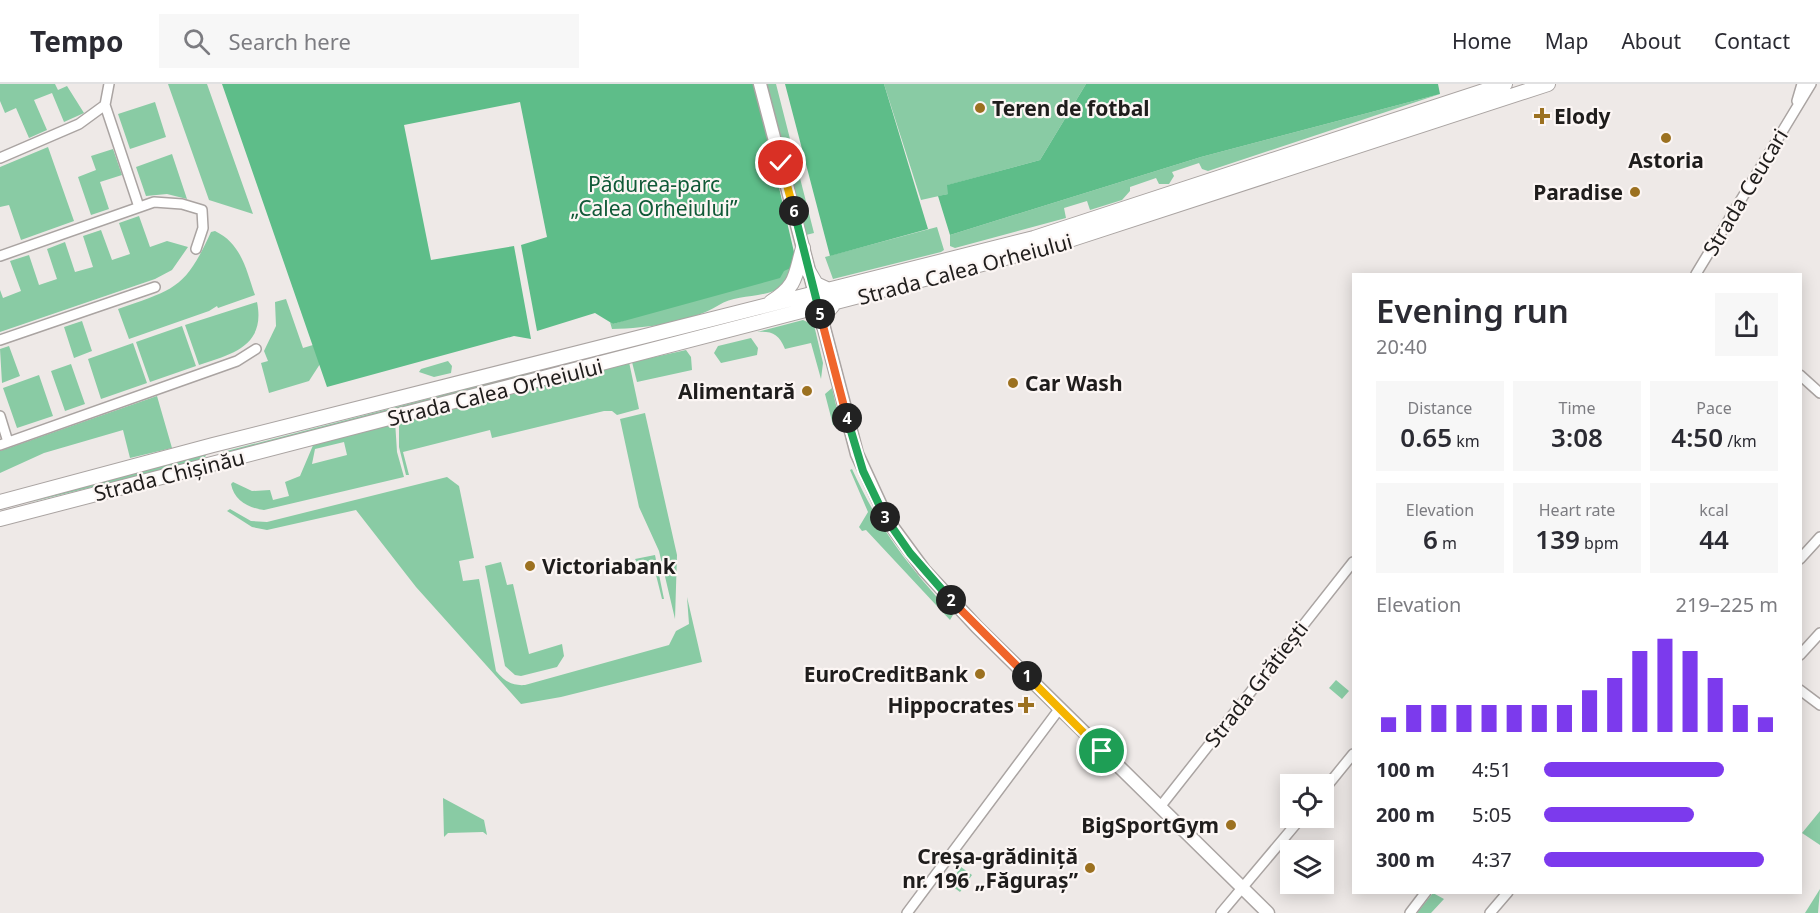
<!DOCTYPE html>
<html lang="en">
<head>
<meta charset="utf-8">
<style>
  body { margin:0; font-family:"Noto Sans",sans-serif; background:#f7f7f7; color:#2b2b33; height:100vh; display:flex; flex-direction:column; font-size:22px; white-space:nowrap }
  * { box-sizing:border-box; margin:0 }
  p { font-size:20px; color:#7c7c81 }
  .icon { flex:none; width:33px; height:33px; fill:none; stroke:currentColor; stroke-width:2; stroke-linecap:round; stroke-linejoin:round }
  .map { position:relative; flex:1; overflow:hidden }
  .details { position:absolute; left:1352px; top:189px; width:450px; height:621px; display:flex; flex-direction:column; background:#fff; border-radius:0px; box-shadow:0 3px 15px #0003 }
  .details>* { flex:none }
  .fabs { position:absolute; left:1280px; top:690px; display:grid; gap:12px }
  .fabs a { display:grid; place-items:center; width:54px; height:54px; border-radius:0px; background:#fff; box-shadow:0 3px 15px #0003; font-size:30px }
  .pin { position:absolute; display:grid; place-items:center; width:51px; height:51px; color:#fff; margin:-26px; border:3px solid #fff; border-radius:50%; box-shadow:0 2px 6px #0007 }
  .km { position:absolute; width:30px; height:30px; margin:-15px; border-radius:50%; background:#222; color:#fff; font-size:16px; line-height:30px; text-align:center }
  .round { display:grid; place-items:center; flex:none; width:63px; height:63px; border-radius:0px; background:#f7f7f7 }
  .headline { display:flex; align-items:center; justify-content:space-between; height:102px; padding:0 24px }
  h1 { font-size:33px; font-weight:600; line-height:45px }
  .figures { display:grid; grid-template-columns:repeat(3,1fr); gap:9px; height:102px; padding:6px 24px }
  .figures div { display:grid; align-content:center; border-radius:0px; background:#f7f7f7; text-align:center }
  .figures b { font-size:26px; font-weight:600 }
  .figures small { font-size:16px; font-weight:400 }
  .figures p { font-size:16px }
  .chart { height:168px; padding:12px 24px }
  .chart p { display:flex; justify-content:space-between }
  .chart svg { width:100%; height:108px; margin-top:6px; stroke:#7c3aed; stroke-width:6 }
  ul { padding:0 24px; list-style:none; font-size:20px }
  li { display:grid; grid-template-columns:96px 72px 1fr; align-items:center; height:45px }
  li i { height:15px; border-radius:8px; background:#7c3aed }
  header { display:flex; align-items:center; gap:36px; box-sizing:border-box; height:84px; padding:0 30px; background:#fff; border-bottom:2px solid #e1e1e2 }
  header strong { font-size:28px }
  nav { display:flex; gap:33px; margin-inline-start:auto; font-size:21px }
  .search { width:420px; height:54px; background:#f7f7f7; display:flex; align-items:center; gap:15px; box-sizing:border-box; padding:0 21px; border-radius:0px; color:#7c7c81; font-size:22px }
  .map>svg:first-child { display:block }
  .green { fill:#89cba4; fill-rule:evenodd }
  .forest { fill:#5ebd89 }
  .lines { fill:none; stroke-linecap:round; stroke-linejoin:round }
  .minor-casing { stroke:#aaa4a2; stroke-width:12 }
  .major-casing { stroke:#aaa4a2; stroke-width:15 }
  .highway-casing { stroke:#aaa4a2; stroke-width:16 }
  .minor { stroke:#fff; stroke-width:9 }
  .major { stroke:#fff; stroke-width:12 }
  .highway { stroke:#fff; stroke-width:14 }
  .split-1-casing { stroke:#fff; stroke-width:12 }
  .split-2-casing { stroke:#fff; stroke-width:12 }
  .split-3-casing { stroke:#fff; stroke-width:12 }
  .split-4-casing { stroke:#fff; stroke-width:12 }
  .split-5-casing { stroke:#fff; stroke-width:12 }
  .split-6-casing { stroke:#fff; stroke-width:12 }
  .split-7-casing { stroke:#fff; stroke-width:12 }
  .split-1 { stroke:#f5b400; stroke-width:8 }
  .split-2 { stroke:#f0652b; stroke-width:8 }
  .split-3 { stroke:#22a559; stroke-width:8 }
  .split-4 { stroke:#22a559; stroke-width:8 }
  .split-5 { stroke:#f0652b; stroke-width:8 }
  .split-6 { stroke:#22a559; stroke-width:8 }
  .split-7 { stroke:#f5b400; stroke-width:8 }
  .poi-dot { fill:#9c7120; stroke:#fcf6f4; stroke-width:2 }
  .labels { text-anchor:middle; dominant-baseline:central; stroke-width:4.5; stroke-linejoin:round; paint-order:stroke }
  .poi-label { font-size:21px; font-weight:bold; fill:#1f1d1c; stroke:#fcf6f4; text-anchor:end }
  .park-label { font-size:21px; fill:#105937; stroke:#fcf6f4 }
  .street-label { font-size:21px; fill:#1f1d1c; stroke:#fcf6f4 }
</style>
</head>
<body>
<header>
<strong>Tempo</strong>
<div class="search"><svg class="icon" aria-label="search" viewBox="0 0 24 24"><circle cx="10" cy="10" r="6"/><path d="M15 15l6 6"/></svg>Search here</div>
<nav><a>Home</a><a>Map</a><a>About</a><a>Contact</a></nav>
</header>
<div class="map">
<svg width="1820" height="829" viewBox="0 0 1820 829">
  <rect width="100%" height="100%" fill="#eee9e7"/>
  <path class="green" d="M0 0H55L58 6 67 2 84 29 64 38 52 9 34 16 47 46 29 54 16 24 5 29 0 17Z
    M168 0H207L253 130 209 116Z
    M767 0H776L814 149 806 151Z
    M884 0H1086L1040 76 948 101V110L921 116Z
    M1440 10 1208 87 1202 85 1199 79 1172 88 1174 92 1169 100H1159L1156 94 1130 103V107L1122 116 1090 126 1087 117 1064 124 1066 134 955 164 950 162V151L1201 73Z
    M155 18 166 53 130 65 118 30Z
    M48 63 74 137 21 156 9 121 0 123V83Z
    M113 65 122 91 100 98 109 125 91 131 78 93 96 86 91 72Z
    M172 70 187 115 167 110 146 112 136 83Z
    M139 132 150 163 167 157 188 163 172 186 155 195 0 248V206L3 214 21 207 10 177 29 171 39 201 57 195 47 165 65 158 75 188 93 183 83 152 101 146 112 176 130 170 119 139Z
    M937 143 944 166 941 168 833 195 825 173Z
    M215 147C242 160 246 186 255 211L218 224 217 222 209 227 129 255 118 225C175 205 185 205 211 148Z
    M797 181C795 187 794 194 790 198 769 216 737 209 719 221 689 239 649 244 612 245L610 238 613 240Z
    M286 215 303 264 313 261 320 280 309 297 269 309 261 279 268 277 264 267 276 242 275 218Z
    M257 218C266 262 232 270 199 281L185 241Z
    M803 236 814 241 823 279 821 295 811 259 785 265C779 250 772 247 757 248Z
    M82 237 92 267 74 274 64 243Z
    M182 242 196 282 150 298 136 258Z
    M751 254 758 264 757 271 721 279 714 269 718 262Z
    M133 259 147 299 101 315 88 275Z
    M9 262 20 292 2 299 0 265Z
    M686 266 691 273 692 286 637 298 632 278Z
    M448 277 452 282 451 289 434 293 419 288 421 285Z
    M629 278 639 325 617 331 612 327H604L492 354 490 346 403 368 409 391H406L399 363V337Z
    M71 280 85 320 65 327 51 287Z
    M553 282 552 286 217 373 219 369Z
    M39 291 53 332 17 344 3 304Z
    M832 304 841 342 833 341 825 310Z
    M157 312 172 364 130 374 123 346 44 369 0 389V367Z
    M645 329 677 471 675 535 659 467 639 423 620 335Z
    M395 337 397 368 404 393 264 426C248 424 234 416 231 400L233 398 252 407 270 406 273 416 289 412 285 398 300 392 314 359ZM344 358 347 371 312 380 315 365Z
    M207 368 204 376 27 419Z
    M852 385C881 448 908 481 953 531L950 536 866 446 862 447 859 443 868 428 850 386Z
    M447 393 459 402 474 474 459 477 463 497 479 495 496 587C504 597 512 602 525 601L669 561 676 547 689 540 687 513 702 578 561 613 521 620 416 503 356 426 267 446 252 443 227 427 230 425 251 437 267 438Z
    M655 471 664 515H662L653 479 638 480 635 475Z
    M501 478 507 501 513 500 529 570 562 560 564 572 557 583 521 592 515 591 505 582 485 482Z
    M1336 596 1349 607 1342 615 1329 604Z
    M443 714 484 736 487 751 483 748 448 749 444 753Z
    M1820 727V761L1802 749Z
    M961 783 972 791 960 808 949 800Z
    M1820 805 1818 829H1805Z
    M1433 809 1444 815 1431 829H1417Z"/>
  <path class="forest" d="M222 0H755L797 181 784 187 780 194 613 240 595 229 537 247 521 161 547 153 520 18 404 41 431 176 514 162 531 255 514 252 327 303Z
    M785 0H884L928 145 830 172Z
    M1086 0H1438L1440 10 1201 73 950 151 938 112 948 110 947 101 1040 76Z"/>
  <g class="lines">
    <g class="minor-casing">
      <path id="minor" d="M1797 17 1802 0
        M105 21 139 123
        M0 74 79 40 105 21 109 0
        M0 172 154 118 182 120 202 126 203 144 196 165
        M1696 190 1811 0
        M0 256 155 203
        M1800 291 1820 309
        M0 332 8 358
        M0 361 237 277 256 265
        M1800 475 1820 453
        M1800 571 1820 549
        M1800 606 1820 621
        M1323 707 1353 670
        M1160 723 1353 478
        M907 829 1060 624
        M1221 829 1301 734
        M1410 829 1426 808
        M1490 829 1508 808"/>
    </g>
    <g class="major-casing">
      <path id="major" d="M760 0 857 370 888 437 924 486 977 543 1268 829"/>
    </g>
    <g class="highway-casing">
      <path id="highway" d="M809 188 816 200 829 206
        M771 218C797 202 795 192 803 164
        M823 241 824 232 833 221
        M0 418 213 361 1034 154 1505 0
        M0 435 1048 163 1548 0"/>
    </g>
    <use href="#minor" class="minor"/>
    <use href="#major" class="major"/>
    <use href="#highway" class="highway"/>
  </g>
  <g class="lines">
    <g class="split-1-casing">
      <path id="split-1" d="M1027 592 1102 667"/>
    </g>
    <g class="split-2-casing">
      <path id="split-2" d="M951 516 1027 592"/>
    </g>
    <g class="split-3-casing">
      <path id="split-3" d="M885 433 910 469 951 516"/>
    </g>
    <g class="split-4-casing">
      <path id="split-4" d="M847 334 863 387 885 433"/>
    </g>
    <g class="split-5-casing">
      <path id="split-5" d="M820 230 847 334"/>
    </g>
    <g class="split-6-casing">
      <path id="split-6" d="M794 127 820 230"/>
    </g>
    <g class="split-7-casing">
      <path id="split-7" d="M781 79 794 127"/>
    </g>
    <use href="#split-1" class="split-1"/>
    <use href="#split-2" class="split-2"/>
    <use href="#split-3" class="split-3"/>
    <use href="#split-4" class="split-4"/>
    <use href="#split-5" class="split-5"/>
    <use href="#split-6" class="split-6"/>
    <use href="#split-7" class="split-7"/>
  </g>
  <g class="poi-dot">
    <circle cx="980" cy="24" r="6"/>
    <path d="M1539 23h6v6h6v6h-6v6h-6v-6h-6v-6h6z"/>
    <circle cx="1666" cy="54" r="6"/>
    <circle cx="1635" cy="108" r="6"/>
    <circle cx="1013" cy="299" r="6"/>
    <circle cx="807" cy="307" r="6"/>
    <circle cx="530" cy="482" r="6"/>
    <circle cx="980" cy="590" r="6"/>
    <path d="M1023 612h6v6h6v6h-6v6h-6v-6h-6v-6h6z"/>
    <circle cx="1231" cy="741" r="6"/>
    <circle cx="1090" cy="784" r="6"/>
  </g>
  <g class="labels">
    <g class="poi-label">
      <text x="992" y="24" text-anchor="start">Teren de fotbal</text>
      <text x="1554" y="32" text-anchor="start">Elody</text>
      <text x="1666" y="76" text-anchor="middle">Astoria</text>
      <text x="1623" y="108">Paradise</text>
      <text x="1025" y="299" text-anchor="start">Car Wash</text>
      <text x="795" y="307">Alimentară</text>
      <text x="542" y="482" text-anchor="start">Victoriabank</text>
      <text x="968" y="590">EuroCreditBank</text>
      <text x="1014" y="621">Hippocrates</text>
      <text x="1219" y="741">BigSportGym</text>
      <text x="1078" y="772">Creșa-grădiniță<tspan x="1078" dy="24">nr. 196 „Făguraș”</tspan></text>
    </g>
    <g class="park-label">
      <text x="654" y="100">Pădurea-parc<tspan x="654" dy="24">„Calea Orheiului”</tspan></text>
    </g>
    <g class="street-label">
      <text transform="translate(1745 108) rotate(-59)">Strada Ceucari</text>
      <text transform="translate(965 185) rotate(-15)">Strada Calea Orheiului</text>
      <text transform="translate(495 308) rotate(-14)">Strada Calea Orheiului</text>
      <text transform="translate(169 391) rotate(-14)">Strada Chișinău</text>
      <text transform="translate(1256 600) rotate(-52)">Strada Grătiești</text>
    </g>
  </g>
</svg>
<div class="fabs">
<a><svg class="icon" aria-label="locate" viewBox="0 0 24 24"><circle cx="12" cy="12" r="6"/><path d="M12 2v4M12 18v4M2 12h4M18 12h4"/></svg></a>
<a><svg class="icon" aria-label="layers" viewBox="0 0 24 24"><path d="M12 4l9 5-9 5-9-5zM3 14l9 5 9-5"/></svg></a>
</div>
<div class="pin" style="left:1102px;top:667px;background:#1e9e55"><svg class="icon" aria-label="arrive" viewBox="0 0 24 24"><path d="M6 21V4h12l-3 4 3 4H6"/></svg></div>
<div class="pin" style="left:781px;top:79px;background:#d93025"><svg class="icon" aria-label="check" viewBox="0 0 24 24"><path d="M5 12l5 5 9-10"/></svg></div>
<b class="km" style="left:1027px;top:592px">1</b>
<b class="km" style="left:951px;top:516px">2</b>
<b class="km" style="left:885px;top:433px">3</b>
<b class="km" style="left:847px;top:334px">4</b>
<b class="km" style="left:820px;top:230px">5</b>
<b class="km" style="left:794px;top:127px">6</b>
<section class="details">
<div class="headline"><div><h1>Evening run</h1><p>20:40</p></div><a class="round"><svg class="icon" aria-label="share" viewBox="0 0 24 24"><path d="M12 15V3M7 8l5-5 5 5M5 13v7h14v-7"/></svg></a></div>
<div class="figures">
<div><p>Distance</p><b>0.65<small> km</small></b></div>
<div><p>Time</p><b>3:08</b></div>
<div><p>Pace</p><b>4:50<small> /km</small></b></div>
</div>
<div class="figures">
<div><p>Elevation</p><b>6<small> m</small></b></div>
<div><p>Heart rate</p><b>139<small> bpm</small></b></div>
<div><p>kcal</p><b>44</b></div>
</div>
<div class="chart"><p><span>Elevation</span>219–225 m</p>
<svg viewBox="0 0 160 44" preserveAspectRatio="none"><path d="M5 44V38M15 44V33M25 44V33M35 44V33M45 44V33M55 44V33M65 44V33M75 44V33M85 44V27M95 44V22M105 44V11M115 44V6M125 44V11M135 44V22M145 44V33M155 44V38"/></svg>
</div>
<ul>
<li><b>100 m</b>4:51<i style="width:77%"></i></li>
<li><b>200 m</b>5:05<i style="width:64%"></i></li>
<li><b>300 m</b>4:37<i style="width:94%"></i></li>
</ul>
</section>
</div>
</body>
</html>
